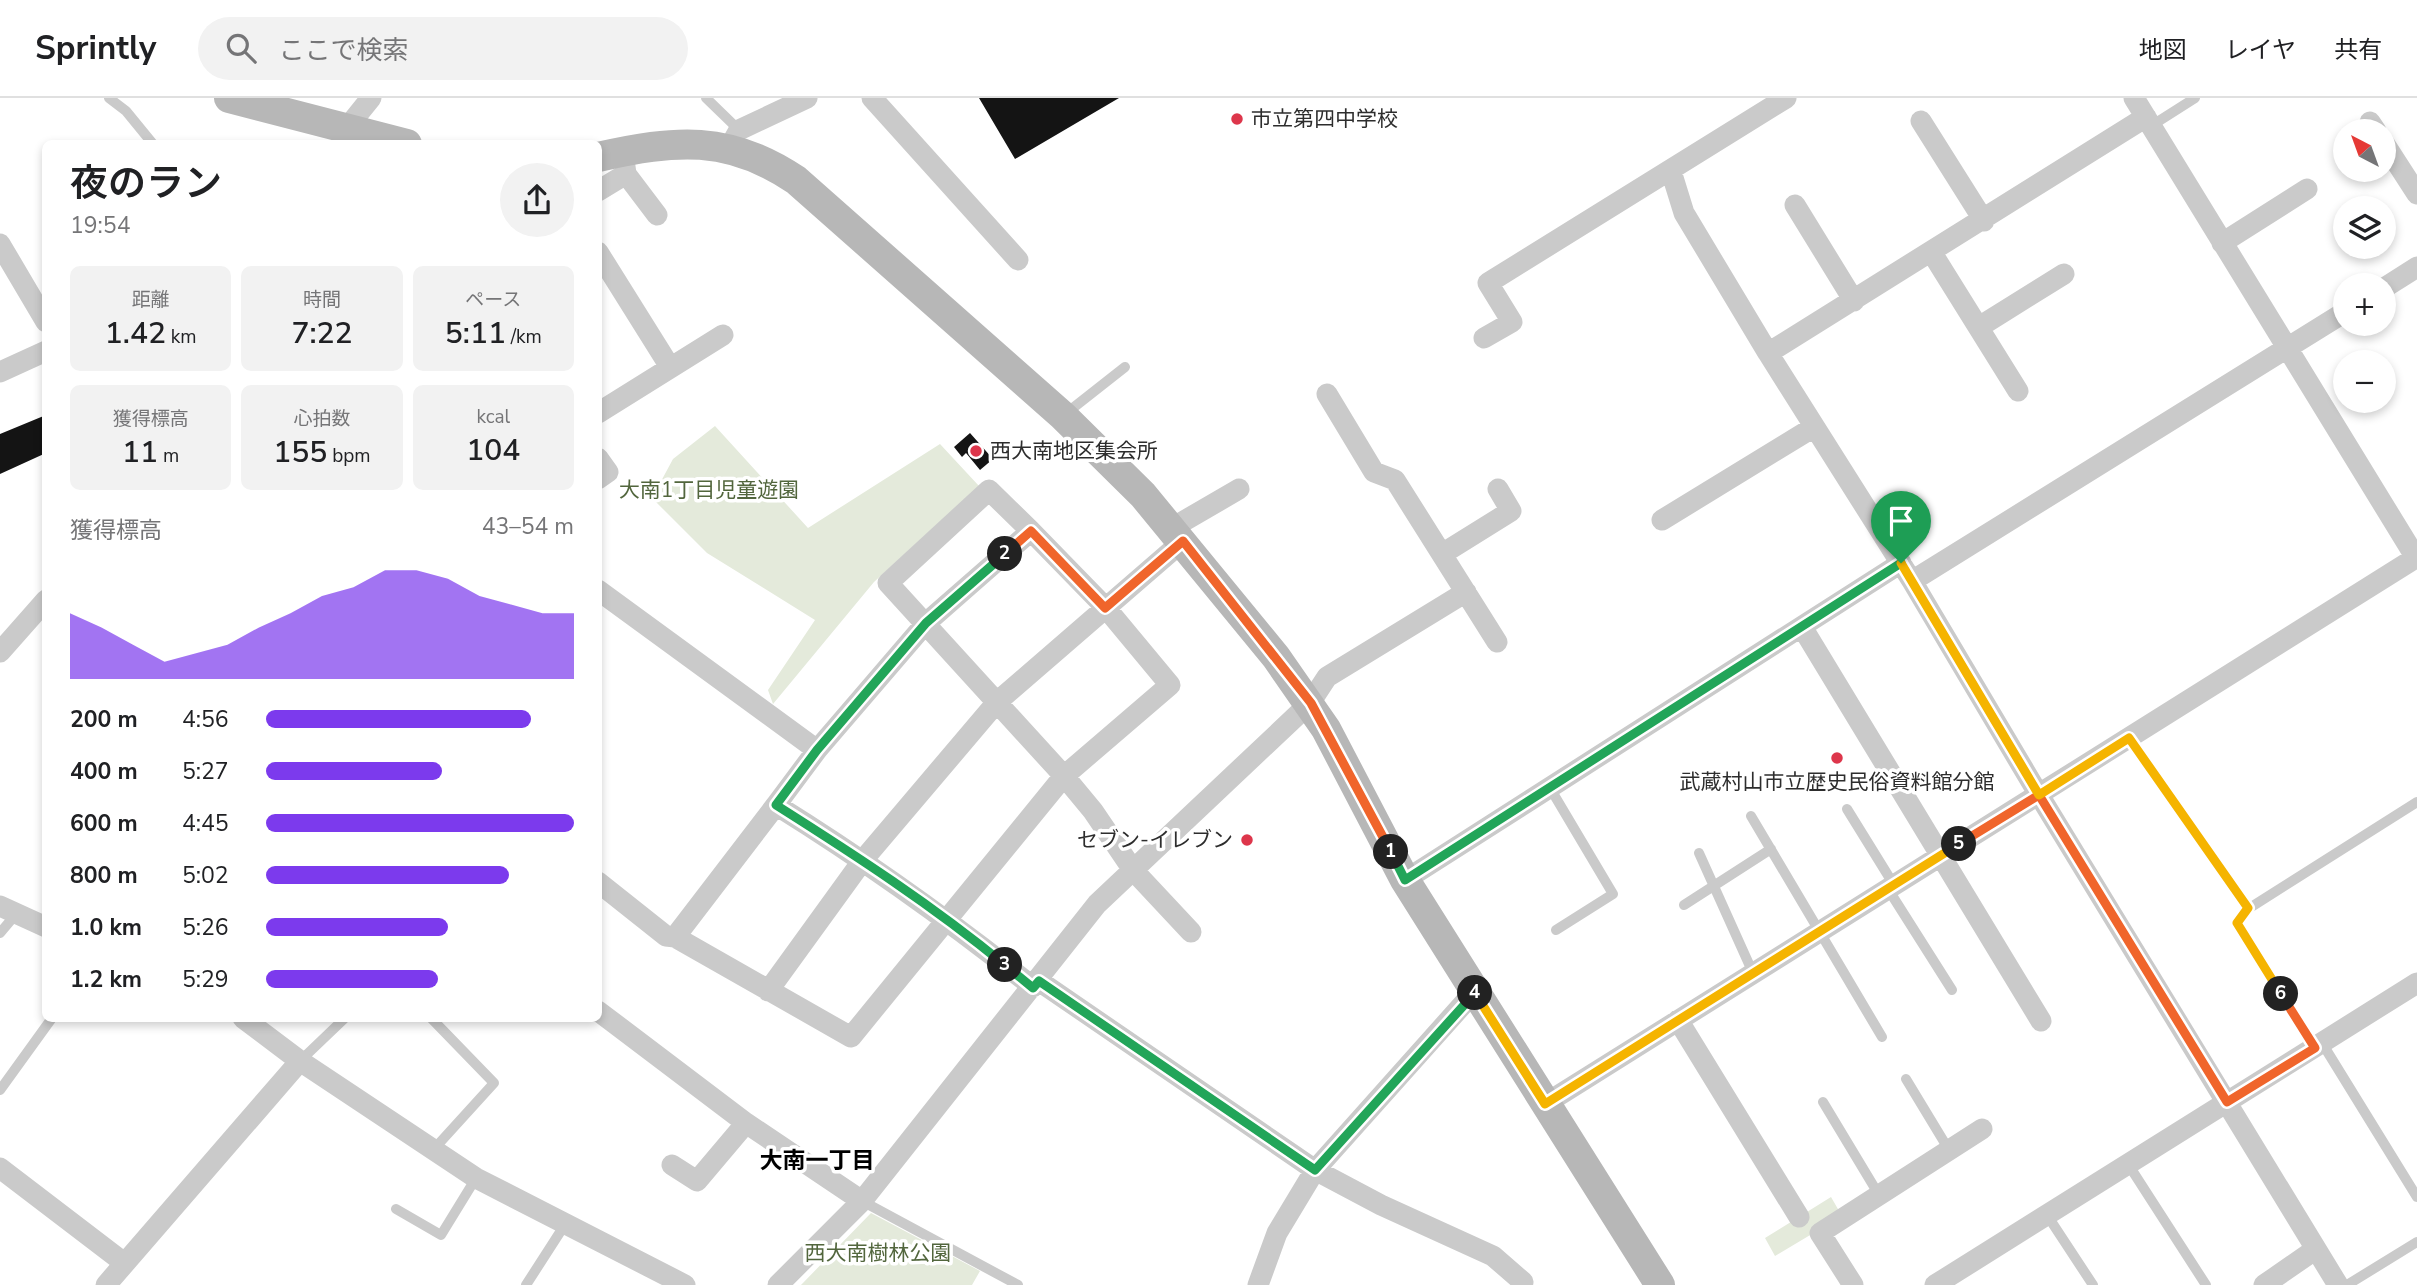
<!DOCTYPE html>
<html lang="ja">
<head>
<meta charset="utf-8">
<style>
  body { margin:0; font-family:"Nunito Sans","Noto Sans JP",sans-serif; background:#f2f2f2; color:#202124; height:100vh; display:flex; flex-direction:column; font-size:26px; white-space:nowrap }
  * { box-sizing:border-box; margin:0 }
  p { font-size:23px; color:#757577 }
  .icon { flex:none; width:38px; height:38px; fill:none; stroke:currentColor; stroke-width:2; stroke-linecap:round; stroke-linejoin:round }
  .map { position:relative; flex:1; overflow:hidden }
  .details { position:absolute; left:42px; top:42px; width:560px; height:882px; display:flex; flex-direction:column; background:#fff; border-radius:10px; box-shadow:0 4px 10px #0003 }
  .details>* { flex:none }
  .needle { width:46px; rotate:319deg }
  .fabs { position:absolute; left:2333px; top:21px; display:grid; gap:14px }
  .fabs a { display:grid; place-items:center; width:63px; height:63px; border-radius:50%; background:#fff; box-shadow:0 4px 10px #0003; font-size:35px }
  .pin { position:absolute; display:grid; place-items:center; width:60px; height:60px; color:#fff; margin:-72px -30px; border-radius:50% 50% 50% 0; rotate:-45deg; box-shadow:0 0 7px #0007 }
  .pin .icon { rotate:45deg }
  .km { position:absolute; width:35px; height:35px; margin:-18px; border-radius:50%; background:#222; color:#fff; font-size:19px; line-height:35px; text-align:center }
  .round { display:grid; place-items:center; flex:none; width:74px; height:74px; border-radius:37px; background:#f2f2f2 }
  .head { display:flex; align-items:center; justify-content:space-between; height:119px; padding:0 28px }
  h1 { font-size:38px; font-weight:600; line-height:52px }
  .stats { display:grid; grid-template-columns:repeat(3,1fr); gap:10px; height:119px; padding:7px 28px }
  .stats div { display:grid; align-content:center; border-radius:10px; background:#f2f2f2; text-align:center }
  .stats b { font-size:30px; font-weight:600 }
  .stats small { font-size:19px; font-weight:400 }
  .stats p { font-size:19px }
  .chart { height:196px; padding:14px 28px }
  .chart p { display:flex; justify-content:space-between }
  .chart svg { width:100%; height:126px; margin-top:7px; fill:#7c3aed; opacity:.7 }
  ul { padding:0 28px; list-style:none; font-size:23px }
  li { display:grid; grid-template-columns:112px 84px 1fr; align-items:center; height:52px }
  li i { height:18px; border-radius:9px; background:#7c3aed }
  header { display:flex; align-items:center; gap:42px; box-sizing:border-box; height:98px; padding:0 35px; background:#fff; border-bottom:2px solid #e0e0e0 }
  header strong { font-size:33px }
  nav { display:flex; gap:38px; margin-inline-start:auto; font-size:24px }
  .search { width:490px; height:63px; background:#f2f2f2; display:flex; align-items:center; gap:18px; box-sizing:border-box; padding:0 24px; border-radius:38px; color:#757577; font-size:26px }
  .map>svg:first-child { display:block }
  .green { fill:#e4eadb }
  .building { fill:#141414 }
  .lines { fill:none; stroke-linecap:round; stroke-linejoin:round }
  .lane { stroke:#cacaca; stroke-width:10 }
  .street { stroke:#cacaca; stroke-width:21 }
  .secondary { stroke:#b7b7b7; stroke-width:30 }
  .split-1-casing { stroke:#fff; stroke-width:14 }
  .split-2-casing { stroke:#fff; stroke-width:14 }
  .split-3-casing { stroke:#fff; stroke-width:14 }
  .split-4-casing { stroke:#fff; stroke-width:14 }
  .split-5-casing { stroke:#fff; stroke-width:14 }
  .split-6-casing { stroke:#fff; stroke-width:14 }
  .split-7-casing { stroke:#fff; stroke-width:14 }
  .split-1 { stroke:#22a559; stroke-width:9 }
  .split-2 { stroke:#f0652b; stroke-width:9 }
  .split-3 { stroke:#22a559; stroke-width:9 }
  .split-4 { stroke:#22a559; stroke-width:9 }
  .split-5 { stroke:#f5b400; stroke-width:9 }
  .split-6 { stroke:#f0652b; stroke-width:9 }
  .split-7 { stroke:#f5b400; stroke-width:9 }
  .poi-dot { fill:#dd364b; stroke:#fff; stroke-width:2.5 }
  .labels { text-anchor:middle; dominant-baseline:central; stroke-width:7; stroke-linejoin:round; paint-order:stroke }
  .poi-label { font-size:21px; fill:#2d2d2d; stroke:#fff; text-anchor:start }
  .park-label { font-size:21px; fill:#52663d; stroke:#fff }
  .neighbourhood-label { font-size:23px; font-weight:bold; fill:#000; stroke:#fff }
</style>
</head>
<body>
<header>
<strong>Sprintly</strong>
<div class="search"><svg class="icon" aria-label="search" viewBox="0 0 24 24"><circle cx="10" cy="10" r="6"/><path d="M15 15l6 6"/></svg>ここで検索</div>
<nav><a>地図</a><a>レイヤ</a><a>共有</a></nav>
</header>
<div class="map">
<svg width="2417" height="1187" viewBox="0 0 2417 1187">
  <rect width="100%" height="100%" fill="#fff"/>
  <path class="green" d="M715 328 808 430 940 346 979 388 874 484 773 606 768 592 815 522 707 455 652 400 673 361Z
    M1831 1099 1842 1118 1775 1158 1765 1140Z
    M871 1115 980 1173 972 1187H801Z"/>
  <path class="building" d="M979 0H1119L1015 61Z
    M46 317V355L0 376V336Z
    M970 335 993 361 980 372 966 355 962 359 954 349Z"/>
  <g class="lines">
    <path class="lane" d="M109 0 126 13 153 46
      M706 0 739 32
      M2151 28 2195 0
      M1064 317 1125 269
      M2129 640 2248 811 2417 704
      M1550 690 1613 796 1556 832
      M1847 711 1894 787
      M1751 718 1882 939
      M1699 755 1753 875
      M1888 791 1952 892
      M1684 807 1771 751
      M2248 810 2237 825 2315 950
      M0 835 16 816
      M431 920 494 985 434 1051
      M2322 945 2417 1099
      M300 963 345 920
      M1906 981 1949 1052
      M0 992 52 920
      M1823 1004 1879 1097
      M2128 1066 2206 1187
      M862 1103 1018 1187
      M396 1111 441 1137 476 1080
      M2047 1117 2093 1187
      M526 1187 564 1128
      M2347 1187 2417 1144"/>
    <path class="street" d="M872 0 1018 162
      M2134 0 2416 460
      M1921 23 1984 123
      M2370 24 2376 33
      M346 31 371 0
      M2384 45 2417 96
      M729 50 739 32 807 0
      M1671 73 1684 115 1768 255 1912 483 2039 697 2338 1187
      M626 76 657 117
      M598 93 626 76 623 54
      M1795 107 1854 203
      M2222 145 2307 91
      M0 146 46 224
      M598 154 670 269
      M1932 155 2018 293
      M2384 190 2417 169
      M1979 229 2064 176
      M1484 240 1512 224 1488 185 1786 0
      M1768 255 2146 19
      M0 274 46 253
      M1327 296 1374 374 1395 382 1497 544
      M598 315 723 237
      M598 360 608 374 598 381
      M1662 422 1814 329
      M1172 430 1239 391
      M1031 433 989 392 888 485 1064 678 1093 713 1133 772 1191 834
      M1442 456 1511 413 1498 391
      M1912 483 2345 214
      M598 492 817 652
      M1802 529 2041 923
      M0 554 46 502
      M1405 782 1901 465
      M598 784 666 838 675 839 851 939 1064 678 1170 587 1106 510 1031 433 926 525 817 652 776 707C866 763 950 823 1033 889
      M0 808 46 829
      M675 839 776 707
      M1039 883 1315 1072 1381 1107 1493 1158 1523 1184
      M768 893 863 762 997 604 1183 443
      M598 913 746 1025 862 1103
      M243 920 300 963 476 1080 685 1187
      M1678 922 1799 1119
      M1545 1006 2417 459
      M672 1067 697 1083 746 1025
      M0 1070 123 1164
      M106 1187 300 963
      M778 1187 862 1103 1097 806 1310 605 1327 579 1466 494
      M1258 1187 1277 1135 1315 1072 1474 894
      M1853 1187 1820 1135 1982 1031
      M1935 1187 2417 885
      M2264 1187 2316 1151"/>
    <path class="secondary" d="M229 0 407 46
      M598 59C675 42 728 36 796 82L1063 318 1143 397 1276 559 1326 631 1405 782 1660 1187"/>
  </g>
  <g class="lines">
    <g class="split-1-casing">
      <path id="split-1" d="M1391 754 1405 782 1901 465"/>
    </g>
    <g class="split-2-casing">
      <path id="split-2" d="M1005 456 1031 433 1105 510 1183 443 1311 605 1391 754"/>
    </g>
    <g class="split-3-casing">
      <path id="split-3" d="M1005 867C932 807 855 757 776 707L817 652 926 525 1005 456"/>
    </g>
    <g class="split-4-casing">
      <path id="split-4" d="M1005 867 1033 890 1039 883 1315 1072 1475 895"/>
    </g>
    <g class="split-5-casing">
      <path id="split-5" d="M1475 895 1545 1006 1959 746"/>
    </g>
    <g class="split-6-casing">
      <path id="split-6" d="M1959 746 2039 697 2227 1004 2315 950 2281 896"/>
    </g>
    <g class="split-7-casing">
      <path id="split-7" d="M1901 465 2039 697 2129 640 2248 810 2237 825 2281 896"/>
    </g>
    <use href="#split-1" class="split-1"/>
    <use href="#split-2" class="split-2"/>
    <use href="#split-3" class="split-3"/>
    <use href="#split-4" class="split-4"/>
    <use href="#split-5" class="split-5"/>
    <use href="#split-6" class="split-6"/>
    <use href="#split-7" class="split-7"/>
  </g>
  <g class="poi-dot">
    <circle cx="1237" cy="21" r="7"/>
    <circle cx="976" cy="353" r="7"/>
    <circle cx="1837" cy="660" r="7"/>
    <circle cx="1247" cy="742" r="7"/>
  </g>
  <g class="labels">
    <g class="poi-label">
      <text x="1251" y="21">市立第四中学校</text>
      <text x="990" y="353">西大南地区集会所</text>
      <text x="1837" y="684" text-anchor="middle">武蔵村山市立歴史民俗資料館分館</text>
      <text x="1233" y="742" text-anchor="end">セブン-イレブン</text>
    </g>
    <g class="park-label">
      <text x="709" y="392">大南1丁目児童遊園</text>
      <text x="878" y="1155">西大南樹林公園</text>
    </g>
    <g class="neighbourhood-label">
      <text x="817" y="1062">大南一丁目</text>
    </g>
  </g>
</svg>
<div class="fabs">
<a><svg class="needle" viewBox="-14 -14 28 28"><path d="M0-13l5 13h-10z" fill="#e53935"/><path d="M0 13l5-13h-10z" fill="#757577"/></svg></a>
<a><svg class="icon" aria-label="layers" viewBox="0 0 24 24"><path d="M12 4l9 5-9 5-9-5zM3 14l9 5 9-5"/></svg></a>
<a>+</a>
<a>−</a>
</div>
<div class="pin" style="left:1901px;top:465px;background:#1e9e55"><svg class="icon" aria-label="arrive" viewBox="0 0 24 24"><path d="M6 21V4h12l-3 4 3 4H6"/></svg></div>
<b class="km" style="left:1391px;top:754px">1</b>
<b class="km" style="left:1005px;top:456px">2</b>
<b class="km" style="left:1005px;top:867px">3</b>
<b class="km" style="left:1475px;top:895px">4</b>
<b class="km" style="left:1959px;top:746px">5</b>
<b class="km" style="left:2281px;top:896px">6</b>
<section class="details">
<div class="head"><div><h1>夜のラン</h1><p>19:54</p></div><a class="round"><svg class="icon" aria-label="share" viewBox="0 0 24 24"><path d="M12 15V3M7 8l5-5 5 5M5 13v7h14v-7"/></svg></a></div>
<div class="stats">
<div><p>距離</p><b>1.42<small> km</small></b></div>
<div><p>時間</p><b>7:22</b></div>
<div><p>ペース</p><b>5:11<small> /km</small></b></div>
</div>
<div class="stats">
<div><p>獲得標高</p><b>11<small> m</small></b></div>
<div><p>心拍数</p><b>155<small> bpm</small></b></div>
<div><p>kcal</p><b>104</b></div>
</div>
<div class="chart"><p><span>獲得標高</span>43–54 m</p>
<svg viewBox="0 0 160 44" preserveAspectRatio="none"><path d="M0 44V21L10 26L20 32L30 38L40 35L50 32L60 26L70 21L80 15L90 12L100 6L110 6L120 9L130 15L140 18L150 21L160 21V44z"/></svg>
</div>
<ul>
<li><b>200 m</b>4:56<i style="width:86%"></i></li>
<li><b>400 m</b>5:27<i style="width:57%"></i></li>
<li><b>600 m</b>4:45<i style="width:100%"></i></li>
<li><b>800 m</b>5:02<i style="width:79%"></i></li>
<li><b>1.0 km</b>5:26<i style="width:59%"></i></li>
<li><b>1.2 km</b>5:29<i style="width:56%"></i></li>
</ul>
</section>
</div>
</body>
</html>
